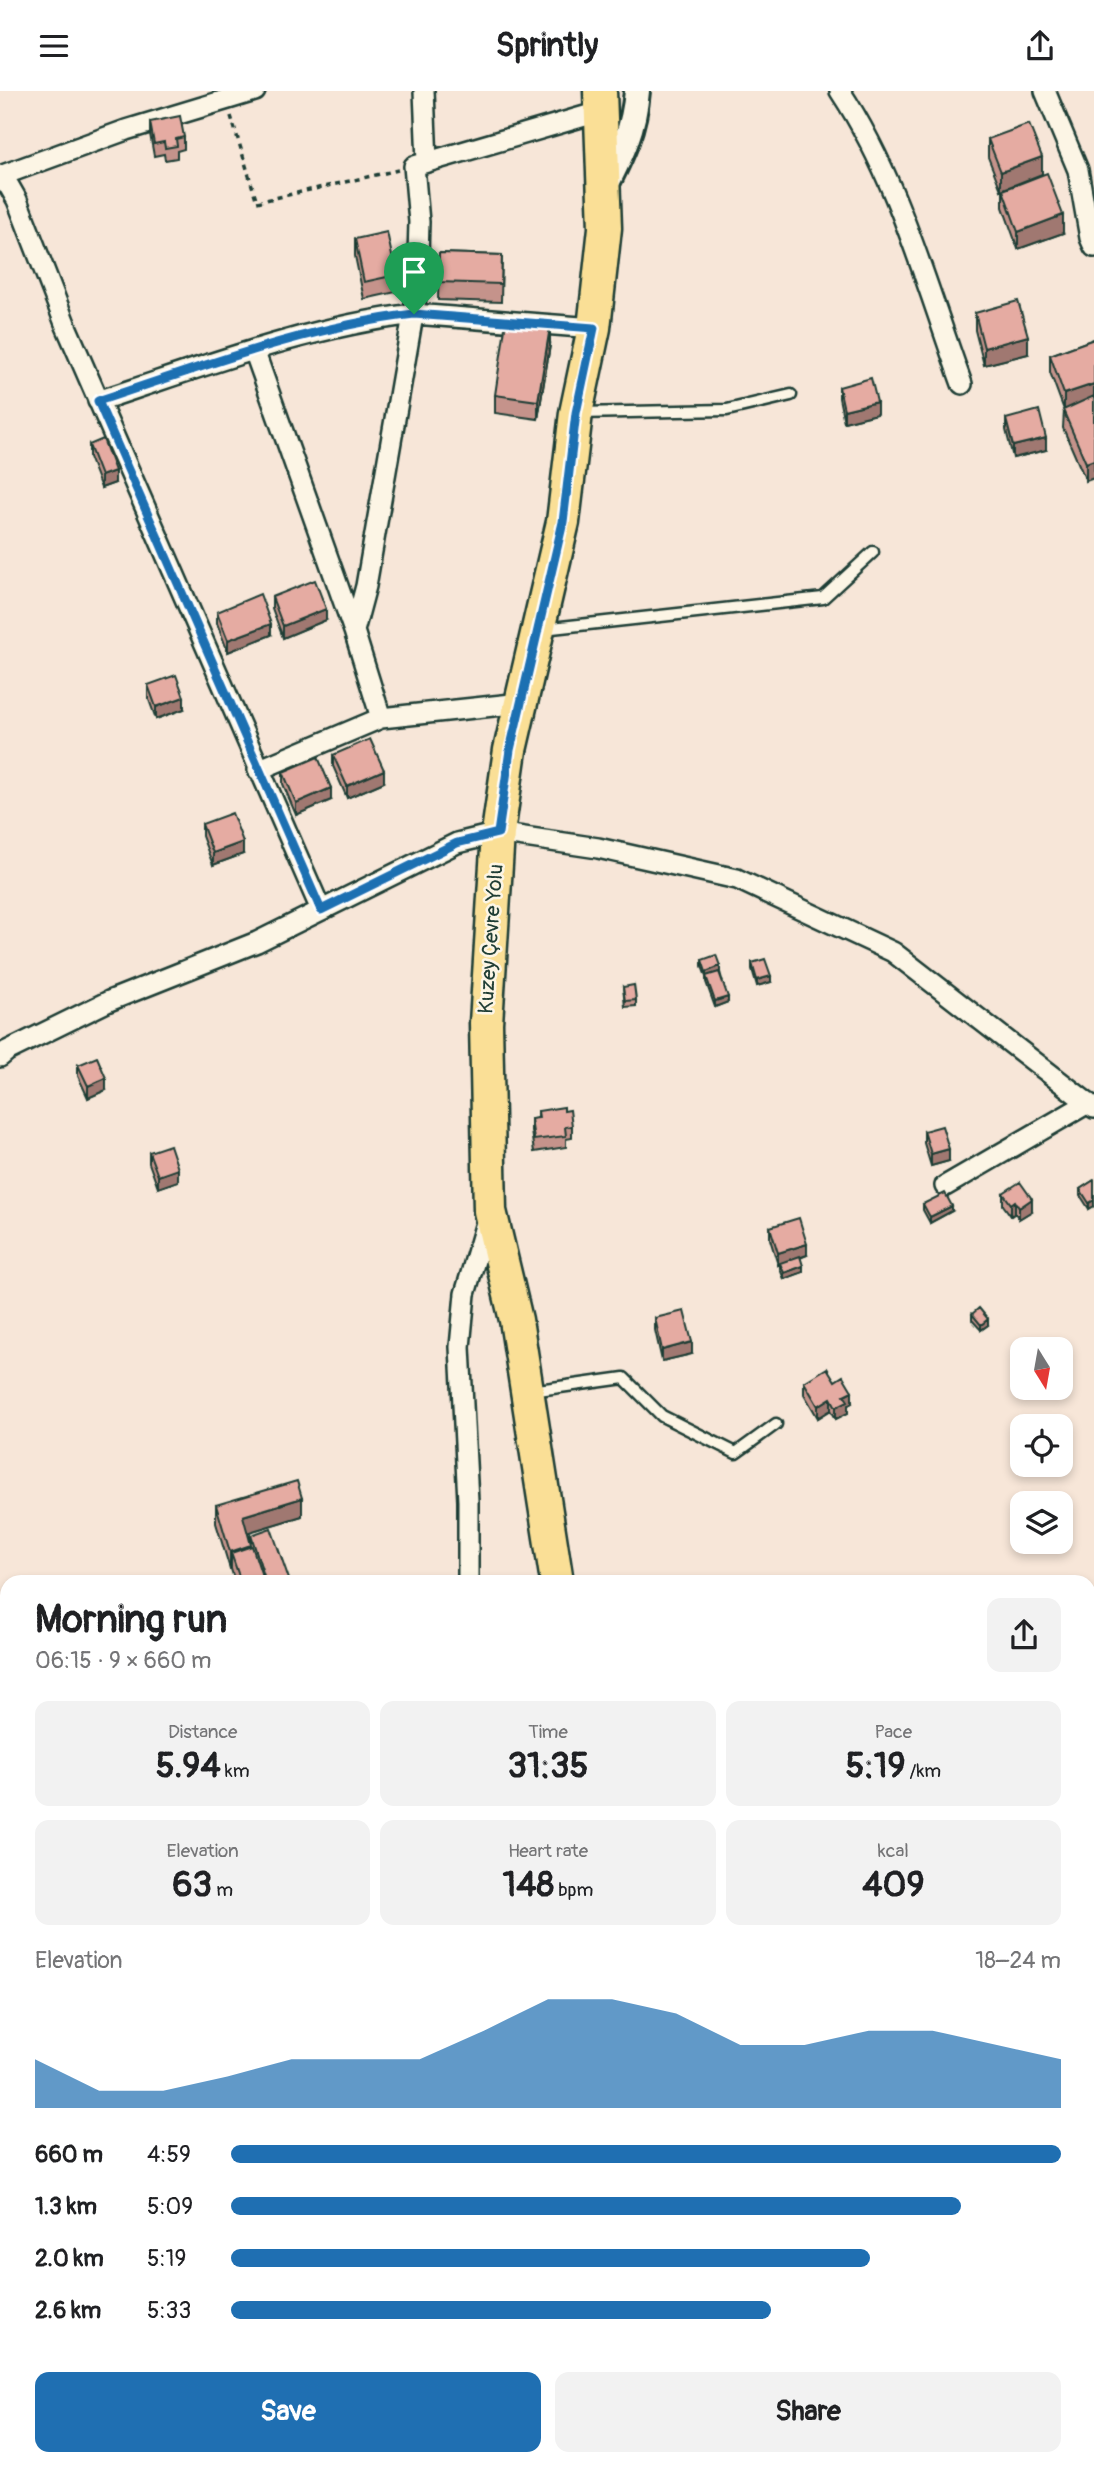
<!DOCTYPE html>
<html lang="en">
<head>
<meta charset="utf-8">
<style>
  body { margin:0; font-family:Pangolin,sans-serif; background:#f2f2f2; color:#202124; height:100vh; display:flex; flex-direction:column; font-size:26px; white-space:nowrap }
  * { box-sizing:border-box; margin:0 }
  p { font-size:23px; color:#757577 }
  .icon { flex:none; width:38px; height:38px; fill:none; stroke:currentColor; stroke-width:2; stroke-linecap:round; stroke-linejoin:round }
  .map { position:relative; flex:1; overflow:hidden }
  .side { position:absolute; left:0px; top:1484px; width:1096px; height:891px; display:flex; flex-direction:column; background:#fff; border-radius:21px 21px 0 0; box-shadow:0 4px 10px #0003 }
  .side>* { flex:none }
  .needle { width:46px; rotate:169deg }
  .controls { position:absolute; left:1010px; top:1246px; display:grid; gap:14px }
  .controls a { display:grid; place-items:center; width:63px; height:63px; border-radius:14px; background:#fff; box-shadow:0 4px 10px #0003; font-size:35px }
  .pin { position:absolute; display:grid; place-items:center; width:60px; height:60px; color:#fff; margin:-72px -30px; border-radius:50% 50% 50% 0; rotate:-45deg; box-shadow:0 0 7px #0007 }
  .pin .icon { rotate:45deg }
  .round { display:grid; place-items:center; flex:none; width:74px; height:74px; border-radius:14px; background:#f2f2f2 }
  .summary { display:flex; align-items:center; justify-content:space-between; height:119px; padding:0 35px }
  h1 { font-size:38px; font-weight:700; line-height:52px }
  .figures { display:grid; grid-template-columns:repeat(3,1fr); gap:10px; height:119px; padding:7px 35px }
  .figures div { display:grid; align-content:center; border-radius:14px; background:#f2f2f2; text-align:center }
  .figures b { font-size:35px; font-weight:700 }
  .figures small { font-size:19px; font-weight:400 }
  .figures p { font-size:19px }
  .chart { height:196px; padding:14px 35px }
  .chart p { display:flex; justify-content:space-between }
  .chart svg { width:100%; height:126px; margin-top:7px; fill:#1f6fb2; opacity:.7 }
  .primary-button { display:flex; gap:14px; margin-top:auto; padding:14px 35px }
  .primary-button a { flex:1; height:80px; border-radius:14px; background:#1f6fb2; color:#fff; font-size:28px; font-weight:700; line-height:80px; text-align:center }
  .primary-button a+a { background:#f2f2f2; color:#202124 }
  ul { padding:0 35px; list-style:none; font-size:23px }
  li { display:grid; grid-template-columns:112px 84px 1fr; align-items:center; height:52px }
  li i { height:18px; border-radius:9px; background:#1f6fb2 }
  header { display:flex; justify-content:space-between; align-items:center; height:91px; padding:0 35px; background:#fff; font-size:32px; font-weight:700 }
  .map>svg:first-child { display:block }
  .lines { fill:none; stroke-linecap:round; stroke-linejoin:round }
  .service-casing { stroke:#1f3d34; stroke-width:15 }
  .minor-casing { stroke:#1f3d34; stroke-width:24 }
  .tertiary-casing { stroke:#1f3d34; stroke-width:30 }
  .primary-casing { stroke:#1f3d34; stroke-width:37 }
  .path { stroke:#1f3d34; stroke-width:3.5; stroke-dasharray:5 5; stroke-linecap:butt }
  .service { stroke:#fcf5e5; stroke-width:10 }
  .minor { stroke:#fcf5e5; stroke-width:19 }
  .tertiary { stroke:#fcf5e5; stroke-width:24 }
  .primary { stroke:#fadf96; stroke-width:32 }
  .wall { fill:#c5938b; stroke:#1f3d34; stroke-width:2 }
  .shaded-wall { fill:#a07871; stroke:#1f3d34; stroke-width:2 }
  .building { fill:#e5aba2; stroke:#1f3d34; stroke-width:2 }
  .route-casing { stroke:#fff; stroke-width:14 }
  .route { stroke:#1f6fb2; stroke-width:9 }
  .labels { text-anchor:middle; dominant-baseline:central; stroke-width:5; stroke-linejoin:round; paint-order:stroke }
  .street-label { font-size:21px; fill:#1f3d34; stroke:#fcf5e5 }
</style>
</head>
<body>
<header><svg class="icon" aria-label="menu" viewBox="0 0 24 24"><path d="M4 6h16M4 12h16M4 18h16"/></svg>Sprintly<svg class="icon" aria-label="share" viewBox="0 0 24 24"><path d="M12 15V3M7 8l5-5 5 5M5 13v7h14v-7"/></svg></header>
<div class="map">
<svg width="1094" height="2374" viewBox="0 0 1094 2374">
  <rect width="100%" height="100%" fill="#f7e6d8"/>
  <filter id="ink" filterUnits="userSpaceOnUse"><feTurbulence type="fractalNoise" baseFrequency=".0143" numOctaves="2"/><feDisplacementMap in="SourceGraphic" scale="14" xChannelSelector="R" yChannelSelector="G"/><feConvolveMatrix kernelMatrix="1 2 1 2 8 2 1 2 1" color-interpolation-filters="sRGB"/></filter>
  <g filter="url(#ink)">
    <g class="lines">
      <g class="service-casing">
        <path id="service" d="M579 322 727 319 791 304
          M543 538 823 507 873 461
          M531 1300 624 1287 662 1325 736 1362 776 1333"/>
      </g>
      <g class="minor-casing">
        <path id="minor" d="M424 0 427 71
          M840 0C898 88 926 194 962 293
          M1045 0 1078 79 1090 147 1094 156
          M0 85 126 39 255 0
          M0 88 9 95 17 109 66 235 321 819
          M254 259 354 540 381 627
          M98 310C202 276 306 236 414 223L594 237
          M354 540 366 495 417 201 419 131 414 75 602 20
          M258 679 381 627 521 612
          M0 966 7 960 109 910 257 851 457 752 498 742 598 757 737 788 893 861 1094 1017
          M945 1095 1088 1012
          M468 1491V1410L460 1256 465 1203 488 1125
          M1088 2182 1094 2176
          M463 2374 466 2368
          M571 2374 579 2368
          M943 2374 946 2368"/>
      </g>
      <g class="tertiary-casing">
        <path id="tertiary" d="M605 96C622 63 634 37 637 0"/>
      </g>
      <g class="primary-casing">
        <path id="primary" d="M557 1491 516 1229 490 1120 486 932 498 742 510 659 563 431 576 322 594 237 605 137 600 0
          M764 2368 765 2374"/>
      </g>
      <path class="path" d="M231 25 257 111 398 79"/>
      <use href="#service" class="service"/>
      <use href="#minor" class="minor"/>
      <use href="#tertiary" class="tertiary"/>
      <use href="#primary" class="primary"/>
    </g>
    <path class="wall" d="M150 31 184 46V58L177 60V67L165 69 164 63 154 65 150 43Z
      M988 48 1042 83 1001 99 988 66Z
      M1003 99 1063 142 1018 158 1003 116Z
      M355 148 396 184V201L364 208 355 165Z
      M439 162 502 164 501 211 438 209Z
      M975 222 1028 263 984 274 975 239Z
      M1094 248 1086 390 1063 337 1064 319 1050 281V264Z
      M550 254 538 328 495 322V304Z
      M839 296 877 323 844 331 839 307Z
      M1006 328 1046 359 1013 367 1006 339Z
      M89 354 115 392 101 397 89 366Z
      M272 506 326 529 283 547 272 517Z
      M217 521 271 544 228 561 217 532Z
      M148 594 184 618 156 628 148 606Z
      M333 664 384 691 347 707 333 675Z
      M283 681 331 709 296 724 283 693Z
      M202 733 243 763 213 774 202 745Z
      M702 869 720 881 728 911 715 916 706 891V886L702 875Z
      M752 872 771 891 757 895 752 878Z
      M623 896 636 909V915L625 916Z
      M78 974 106 999 88 1007 78 985Z
      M538 1020H564L572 1035V1047L566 1048V1056L534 1061 531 1040V1028L538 1027Z
      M924 1040 949 1070 931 1075 924 1052Z
      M149 1061 178 1090 158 1097 149 1072Z
      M1094 1089V1115L1089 1118 1080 1104V1098Z
      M1003 1102 1032 1120 1019 1128 1015 1122 1011 1125 1003 1114Z
      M923 1113 952 1120 930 1132 923 1119Z
      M770 1136 807 1164 800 1167 803 1181 784 1188 780 1178V1173L778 1174 770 1148Z
      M972 1223 988 1234 981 1239 972 1229Z
      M655 1227 692 1263 662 1270 655 1239Z
      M835 1290 852 1312 848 1314V1322L836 1328 831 1319 818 1327 804 1303V1291Z
      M216 1414 302 1425 248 1441 251 1452V1444L290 1491H235L231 1478H230L216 1432Z
      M1094 1585V1616L1088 1605V1588Z
      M612 2368H635V2369L632 2374H613Z"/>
    <path class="shaded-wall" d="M1042 66V83L1001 99V81Z
      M1063 124V142L1018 158V141Z
      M550 236V254L538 328V310Z
      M1028 245V263L984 274V257Z
      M1094 293V310L1064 321V303Z
      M877 311V323L844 331V319Z
      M1046 347V359L1013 367V355Z
      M1094 369V387L1086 390V372Z
      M115 380V392L101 397V385Z
      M326 518V529L283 547V535Z
      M271 533V544L228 561V549Z
      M184 606V618L156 628V616Z
      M384 679V691L347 707V695Z
      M331 697V709L296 724V712Z
      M243 751V763L213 774V762Z
      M720 875V881L706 886V881Z
      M771 885V891L757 895V889Z
      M728 906V911L715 916V910Z
      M106 987V999L88 1007V995Z
      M949 1058V1070L931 1075V1063Z
      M178 1078V1090L158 1097V1085Z
      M1032 1108V1120L1019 1128V1117Z
      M1094 1109V1115L1089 1118V1112Z
      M1015 1110V1122L1011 1125V1113Z
      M952 1115V1120L930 1132V1126Z
      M807 1153V1164L778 1174V1162Z
      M803 1175V1181L784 1188V1182Z
      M988 1228V1234L981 1239V1234Z
      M692 1251V1263L662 1270V1259Z
      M852 1300V1312L848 1314V1322L836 1328V1316L844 1304Z
      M831 1307V1319L818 1327V1315Z
      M302 1407V1425L243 1443V1425Z
      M251 1454V1471L231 1462V1478H230V1461Z
      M621 2368H635V2369L632 2374H621Z"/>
    <path class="building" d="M180 25 184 46 176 48 177 55 165 57 164 51 154 53 150 31Z
      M1029 33 1042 66 1001 81 988 48Z
      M1047 82 1063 124 1018 141 1003 99Z
      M387 141 396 184 364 191 355 148Z
      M439 162 502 164 501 193 438 191Z
      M1018 210 1028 245 984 257 975 222Z
      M506 230 550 236 538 310 495 304Z
      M1094 248V293L1064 303 1050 264Z
      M871 287 877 311 844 319 839 296Z
      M1094 305V369L1086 372 1063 319Z
      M1039 319 1046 347 1013 355 1006 328Z
      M103 348 115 380 101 385 89 354Z
      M315 489 326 518 283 535 272 506Z
      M260 503 271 533 228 549 217 521Z
      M176 584 184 606 156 616 148 594Z
      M370 648 384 679 347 695 333 664Z
      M318 666 331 697 296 712 283 681Z
      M232 722 243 751 213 762 202 733Z
      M716 864 720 875 706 881 702 869Z
      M765 868 771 885 757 889 752 872Z
      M719 881 728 906 715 910 706 885Z
      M634 894 636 909 625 910 623 896Z
      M97 966 106 987 88 995 78 974Z
      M564 1016V1020L570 1019 572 1035 565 1036 566 1045 534 1049 531 1028 539 1027 538 1020Z
      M942 1035 949 1058 931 1063 924 1040Z
      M170 1054 178 1078 158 1085 149 1061Z
      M1094 1089V1109L1089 1112 1080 1098Z
      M1020 1091 1032 1108 1019 1117 1015 1110 1011 1113 1003 1102Z
      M945 1102 952 1115 930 1126 923 1113Z
      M799 1127 807 1153 778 1162 770 1136Z
      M800 1165 803 1175 784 1182 780 1172Z
      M979 1217 988 1228 981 1234 972 1223Z
      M684 1220 692 1251 662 1259 655 1227Z
      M827 1277 835 1290 843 1285 852 1300 844 1304 848 1310 836 1316 831 1307 818 1315 804 1291Z
      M297 1390 302 1407 243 1425 251 1454 230 1461 216 1414Z
      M271 1437 290 1491H266L251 1444Z
      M252 1455 264 1491H241L231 1462Z
      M1094 1585V1605L1088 1593V1588Z"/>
  </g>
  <g class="lines" filter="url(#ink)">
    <g class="route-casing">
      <path id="route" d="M414 223 594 237 576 322 563 431 510 659 498 742 457 752 321 819 98 310C202 276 305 236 414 223Z"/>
    </g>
    <use href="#route" class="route"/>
  </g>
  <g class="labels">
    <g class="street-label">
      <text transform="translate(491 848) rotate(-86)">Kuzey Çevre Yolu</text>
    </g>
  </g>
</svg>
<div class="controls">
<a><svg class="needle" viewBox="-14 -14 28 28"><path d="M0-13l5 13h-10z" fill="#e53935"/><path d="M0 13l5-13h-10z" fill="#757577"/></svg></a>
<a><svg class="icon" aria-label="locate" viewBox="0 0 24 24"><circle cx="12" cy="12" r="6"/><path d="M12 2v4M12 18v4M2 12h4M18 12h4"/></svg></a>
<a><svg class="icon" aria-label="layers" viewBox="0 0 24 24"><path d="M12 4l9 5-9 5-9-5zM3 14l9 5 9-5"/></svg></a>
</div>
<div class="pin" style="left:414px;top:223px;background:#1e9e55"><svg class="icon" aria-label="arrive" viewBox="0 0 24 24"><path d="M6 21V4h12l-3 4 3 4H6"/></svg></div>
<section class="side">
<div class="summary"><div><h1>Morning run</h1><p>06:15 · 9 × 660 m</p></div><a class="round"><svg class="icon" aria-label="share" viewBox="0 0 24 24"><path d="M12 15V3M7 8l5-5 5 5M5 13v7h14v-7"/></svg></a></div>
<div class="figures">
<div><p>Distance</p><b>5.94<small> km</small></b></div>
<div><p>Time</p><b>31:35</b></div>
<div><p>Pace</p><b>5:19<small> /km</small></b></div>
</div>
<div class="figures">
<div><p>Elevation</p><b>63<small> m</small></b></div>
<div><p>Heart rate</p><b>148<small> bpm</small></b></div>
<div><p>kcal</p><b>409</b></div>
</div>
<div class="chart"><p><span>Elevation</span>18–24 m</p>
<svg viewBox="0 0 160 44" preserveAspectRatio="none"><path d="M0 44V27L10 38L20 38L30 33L40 27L50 27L60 27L70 17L80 6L90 6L100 11L110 22L120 22L130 17L140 17L150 22L160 27V44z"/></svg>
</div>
<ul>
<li><b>660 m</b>4:59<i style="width:100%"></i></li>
<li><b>1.3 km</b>5:09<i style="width:88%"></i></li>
<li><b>2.0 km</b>5:19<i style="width:77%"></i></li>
<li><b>2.6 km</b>5:33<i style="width:65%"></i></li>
</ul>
<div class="primary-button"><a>Save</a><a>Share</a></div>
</section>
</div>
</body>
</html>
